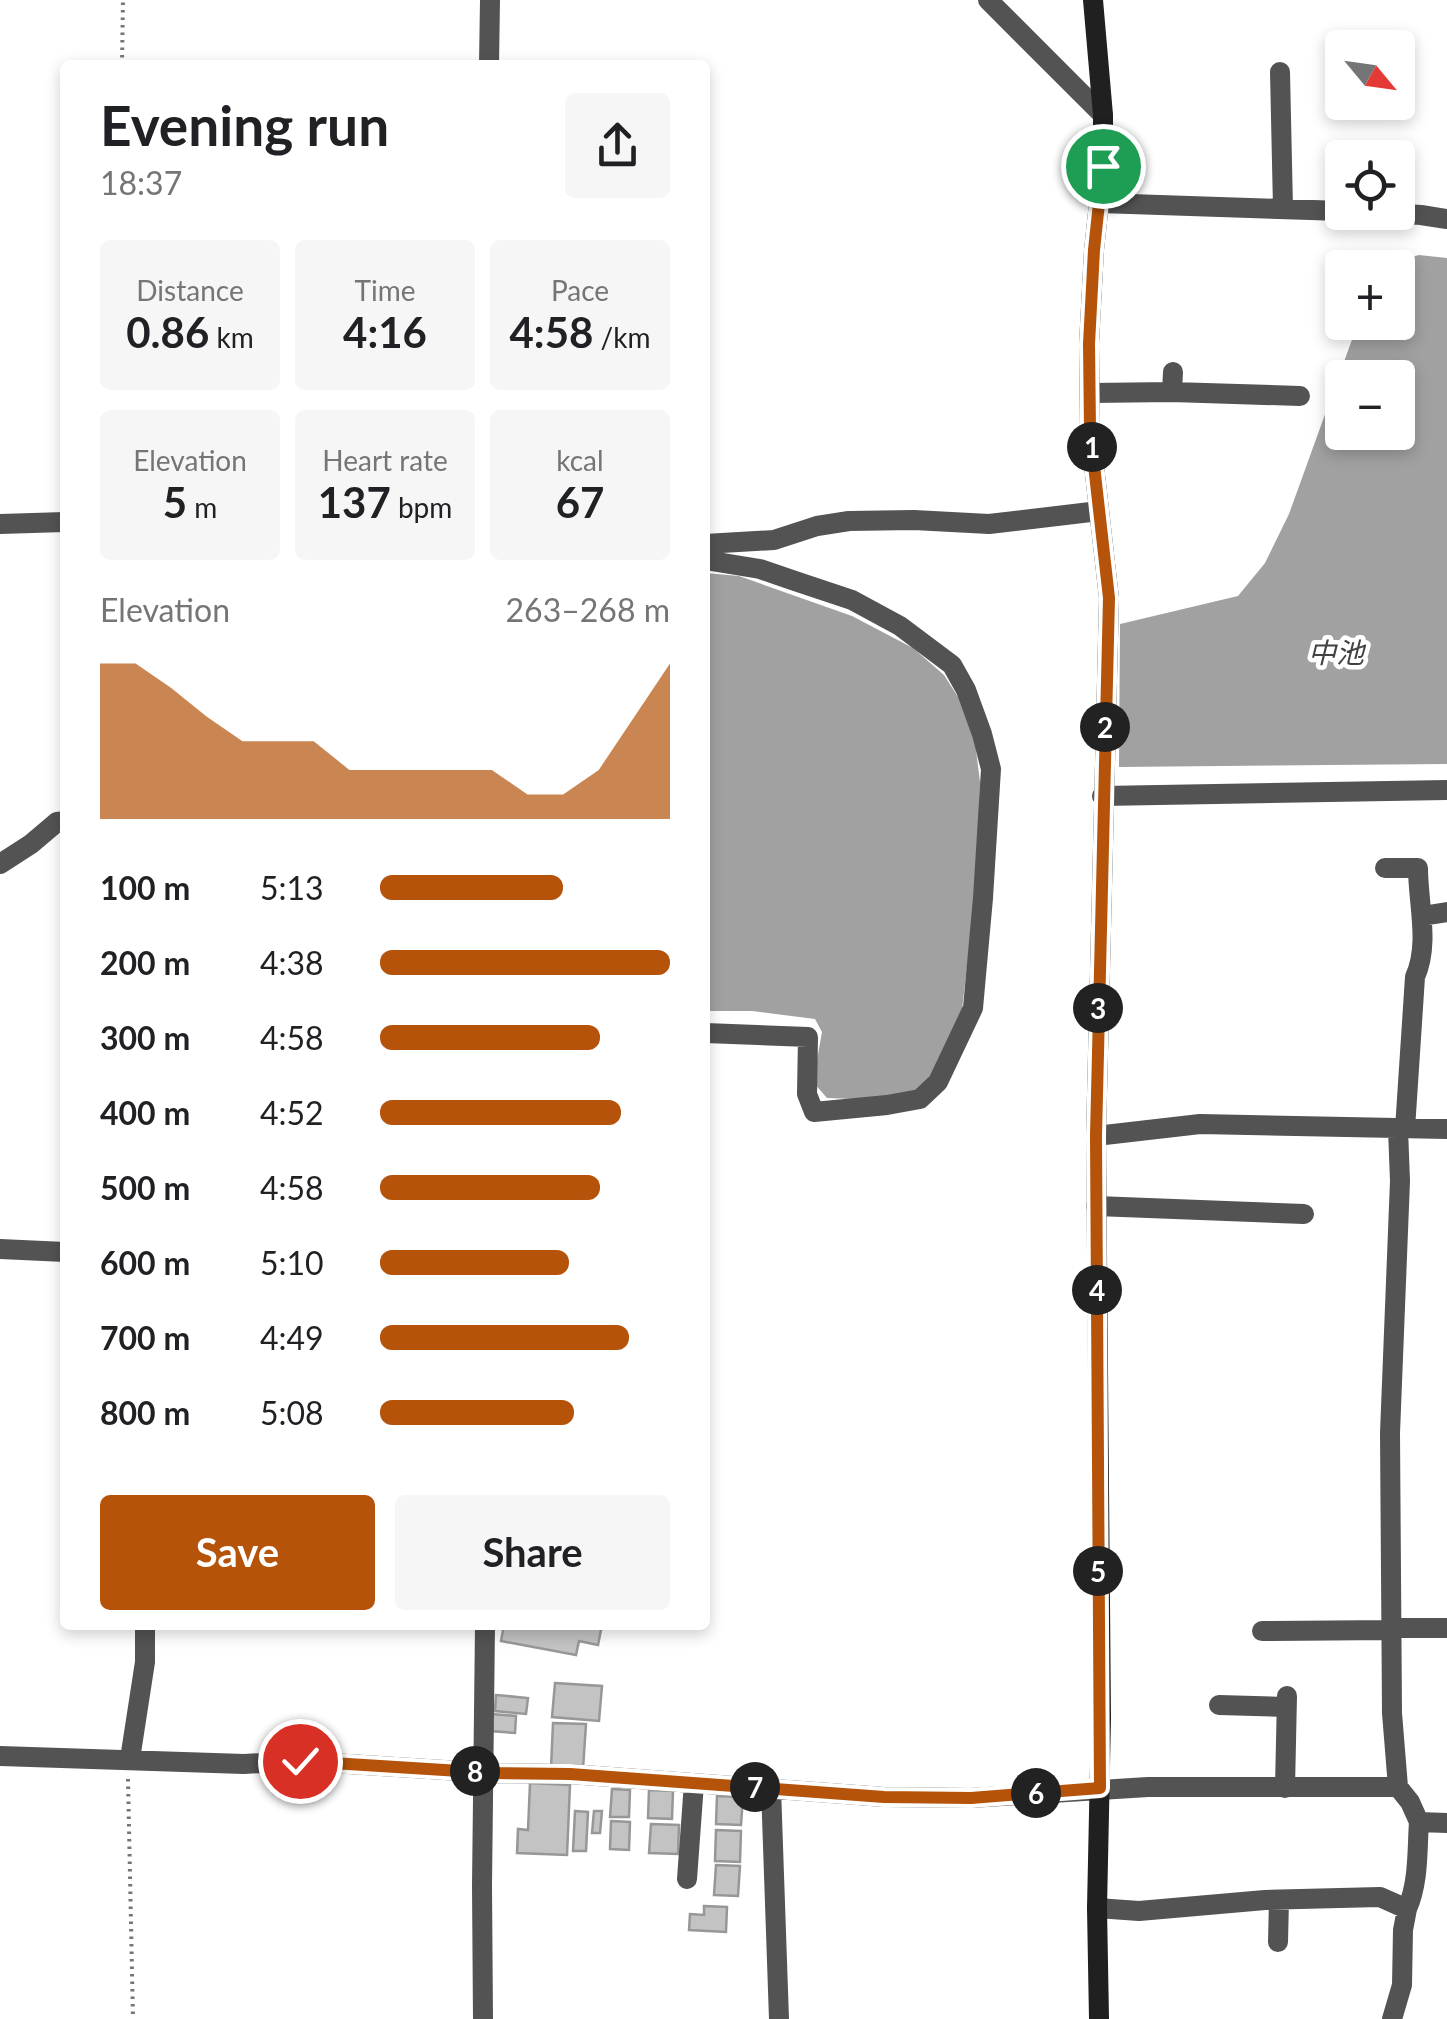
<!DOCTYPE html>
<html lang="en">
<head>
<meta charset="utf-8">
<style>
  body { margin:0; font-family:Lato,"Noto Sans JP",sans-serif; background:#f6f6f6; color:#202124; height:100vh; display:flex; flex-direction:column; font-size:38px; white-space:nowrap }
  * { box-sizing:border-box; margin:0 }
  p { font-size:32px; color:#757577 }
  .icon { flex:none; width:55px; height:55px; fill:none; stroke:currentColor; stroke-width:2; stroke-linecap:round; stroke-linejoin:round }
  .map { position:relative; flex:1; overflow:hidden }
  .side { position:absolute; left:60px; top:60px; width:650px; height:1570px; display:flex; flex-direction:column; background:#fff; border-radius:10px; box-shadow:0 5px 15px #0003 }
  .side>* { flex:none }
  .needle { width:65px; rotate:119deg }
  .buttons { position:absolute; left:1325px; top:30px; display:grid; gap:20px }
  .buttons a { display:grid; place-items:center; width:90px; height:90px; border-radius:10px; background:#fff; box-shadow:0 5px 15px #0003; font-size:50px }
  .pin { position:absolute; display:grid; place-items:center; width:85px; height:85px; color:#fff; margin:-42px; border:5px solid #fff; border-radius:50%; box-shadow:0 2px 10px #0007 }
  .km { position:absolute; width:50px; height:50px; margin:-25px; border-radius:50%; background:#222; color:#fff; font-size:28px; line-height:50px; text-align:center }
  .round { display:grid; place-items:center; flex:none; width:105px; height:105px; border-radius:10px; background:#f6f6f6 }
  .headline { display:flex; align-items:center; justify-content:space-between; height:170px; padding:0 40px }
  h1 { font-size:55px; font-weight:700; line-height:75px }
  .figures { display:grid; grid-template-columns:repeat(3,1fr); gap:15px; height:170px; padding:10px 40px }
  .figures div { display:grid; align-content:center; border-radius:10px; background:#f6f6f6; text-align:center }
  .figures b { font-size:42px; font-weight:700 }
  .figures small { font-size:28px; font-weight:400 }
  .figures p { font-size:28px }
  .chart { height:280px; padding:20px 40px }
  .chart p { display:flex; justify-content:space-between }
  .chart svg { width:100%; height:180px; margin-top:10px; fill:#b45309; opacity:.7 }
  .primary-button { display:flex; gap:20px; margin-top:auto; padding:20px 40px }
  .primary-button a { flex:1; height:115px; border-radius:10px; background:#b45309; color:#fff; font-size:40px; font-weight:700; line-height:115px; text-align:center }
  .primary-button a+a { background:#f6f6f6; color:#202124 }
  ul { padding:0 40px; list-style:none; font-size:32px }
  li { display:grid; grid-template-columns:160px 120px 1fr; align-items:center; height:75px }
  li i { height:25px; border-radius:12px; background:#b45309 }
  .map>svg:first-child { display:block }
  .water { fill:#a1a1a1; fill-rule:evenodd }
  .building { fill:#c3c3c3; stroke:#979797; stroke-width:2.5 }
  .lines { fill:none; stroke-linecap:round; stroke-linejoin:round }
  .path { stroke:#757575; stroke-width:4; stroke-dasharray:2.5 5; stroke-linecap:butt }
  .street { stroke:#535353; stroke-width:20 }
  .secondary { stroke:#202020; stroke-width:20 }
  .route-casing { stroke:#fff; stroke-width:20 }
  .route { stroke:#b45309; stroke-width:12 }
  .labels { text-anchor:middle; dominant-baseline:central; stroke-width:9; stroke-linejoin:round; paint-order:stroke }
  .water-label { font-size:28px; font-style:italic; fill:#424242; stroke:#fff }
</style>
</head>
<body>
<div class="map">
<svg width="1447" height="2019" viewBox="0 0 1447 2019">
  <rect width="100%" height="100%" fill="#fff"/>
  <path class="water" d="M1419 255 1447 258V764L1119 767 1120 624 1238 596 1265 563 1289 514 1358 323 1398 322V268L1383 267 1384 265ZM1342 378H1398V432H1342Z
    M705 573 739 576 852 616 913 648 944 675 958 697 975 742 980 782 978 873 960 1027 938 1069 914 1096 882 1100 827 1098 813 1082 822 1032 815 1019 752 1011H705Z"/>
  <path class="building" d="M504 1625H602L598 1645 579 1641 576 1655 501 1641Z
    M555 1683 602 1686 599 1721 552 1717Z
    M496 1695 528 1698 526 1714 495 1711Z
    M492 1714 516 1716 515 1733 490 1731Z
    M553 1723 586 1724 583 1769 551 1768Z
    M530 1783 570 1785 567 1855 517 1853 518 1829 528 1830Z
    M612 1789 630 1790 629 1817H610Z
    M649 1790 673 1791 672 1819 648 1818Z
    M717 1796 743 1797 741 1825 716 1824Z
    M575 1811 588 1812 586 1851H573Z
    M594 1811H602L600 1833H592Z
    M611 1821 630 1822 629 1850 610 1849Z
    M651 1824 679 1825 678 1854 649 1853Z
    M716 1830 741 1831 740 1862 715 1861Z
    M716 1865 740 1866 738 1896 714 1895Z
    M704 1906 727 1907 726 1932 689 1930 690 1914 704 1915Z"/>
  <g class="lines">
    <path class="path" d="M122 65 123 0
      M128 1779 133 2019"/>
    <path class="street" d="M988 0 1103 115
      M489 65 490 0
      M1280 72 1283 208
      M1100 203 1342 211
      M1373 212 1421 215 1447 219
      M1172 392 1173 372
      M1090 393 1172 392 1300 396
      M0 524 65 522
      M705 544 774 540 817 526 849 521 914 520 989 524 1099 511
      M705 560 760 569 795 581 852 600 900 626 952 665 966 690 982 734 991 769 983 898 973 1008 938 1082 920 1099 887 1105 814 1112 807 1094 808 1037 705 1033
      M1102 796 1447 790
      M0 864 31 844 57 822 65 821
      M1385 868H1418C1418 904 1430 944 1415 977L1405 1129
      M1422 916 1447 912
      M1398 1129 1400 1181 1390 1433 1392 1713 1398 1787 1410 1802 1419 1822 1447 1823
      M1096 1136 1200 1124 1447 1129
      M1096 1206 1304 1214
      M0 1249 65 1252
      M1391 1628H1447
      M1262 1631 1391 1630
      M1219 1705 1286 1707
      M0 1756 244 1764 300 1761 492 1773 570 1774 884 1797 971 1798 1148 1787H1398
      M130 1759 145 1662V1625
      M771 1788 779 2019
      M1285 1788 1287 1696
      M687 1879 694 1783
      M1097 1908 1139 1911 1265 1900 1380 1897 1407 1909 1403 1930 1402 1985 1392 2019
      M1407 1909C1419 1882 1417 1850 1419 1822
      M1278 1942 1279 1900
      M483 2019 482 1886 485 1625"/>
    <path class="secondary" d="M1093 0 1103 115V166L1094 250 1089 344 1090 430 1109 598 1096 1136 1101 1718 1097 1908 1099 2019"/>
  </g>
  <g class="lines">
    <g class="route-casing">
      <path id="route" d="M300 1761 492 1773 570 1774 884 1797 971 1798 1100 1788 1096 1136 1109 598 1090 430 1089 344 1094 250 1103 166"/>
    </g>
    <use href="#route" class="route"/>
  </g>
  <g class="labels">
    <g class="water-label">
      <text x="1336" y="652">中池</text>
    </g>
  </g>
</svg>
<div class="buttons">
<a><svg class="needle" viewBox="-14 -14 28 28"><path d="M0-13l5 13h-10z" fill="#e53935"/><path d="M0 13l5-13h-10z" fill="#757577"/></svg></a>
<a><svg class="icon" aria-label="locate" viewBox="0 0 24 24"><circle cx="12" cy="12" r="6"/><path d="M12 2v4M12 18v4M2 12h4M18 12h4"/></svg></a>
<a>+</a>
<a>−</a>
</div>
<div class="pin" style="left:1103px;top:166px;background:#1e9e55"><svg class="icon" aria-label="arrive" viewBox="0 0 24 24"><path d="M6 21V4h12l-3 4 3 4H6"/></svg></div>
<div class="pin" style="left:300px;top:1761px;background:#d93025"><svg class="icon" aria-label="check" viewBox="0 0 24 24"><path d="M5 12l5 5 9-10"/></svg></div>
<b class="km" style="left:1092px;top:447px">1</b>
<b class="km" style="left:1105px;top:727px">2</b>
<b class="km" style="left:1098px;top:1008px">3</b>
<b class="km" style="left:1097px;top:1290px">4</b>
<b class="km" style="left:1098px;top:1571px">5</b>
<b class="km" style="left:1036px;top:1793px">6</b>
<b class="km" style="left:755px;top:1787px">7</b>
<b class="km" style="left:475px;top:1771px">8</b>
<section class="side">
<div class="headline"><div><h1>Evening run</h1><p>18:37</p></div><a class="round"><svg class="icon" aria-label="share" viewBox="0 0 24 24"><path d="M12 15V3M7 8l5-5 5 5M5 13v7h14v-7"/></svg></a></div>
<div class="figures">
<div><p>Distance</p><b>0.86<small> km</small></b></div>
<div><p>Time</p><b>4:16</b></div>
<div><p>Pace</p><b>4:58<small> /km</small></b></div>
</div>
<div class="figures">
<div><p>Elevation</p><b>5<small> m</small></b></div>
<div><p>Heart rate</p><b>137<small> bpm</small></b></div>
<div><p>kcal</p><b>67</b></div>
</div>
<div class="chart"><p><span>Elevation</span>263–268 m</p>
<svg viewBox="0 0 160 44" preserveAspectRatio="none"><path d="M0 44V6L10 6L20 12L30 19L40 25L50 25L60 25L70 32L80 32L90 32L100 32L110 32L120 38L130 38L140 32L150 19L160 6V44z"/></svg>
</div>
<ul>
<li><b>100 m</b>5:13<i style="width:63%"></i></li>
<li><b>200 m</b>4:38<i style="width:100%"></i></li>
<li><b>300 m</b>4:58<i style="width:76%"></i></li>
<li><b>400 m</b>4:52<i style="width:83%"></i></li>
<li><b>500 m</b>4:58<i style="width:76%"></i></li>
<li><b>600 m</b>5:10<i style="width:65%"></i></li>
<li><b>700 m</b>4:49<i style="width:86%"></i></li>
<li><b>800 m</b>5:08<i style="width:67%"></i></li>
</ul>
<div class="primary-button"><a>Save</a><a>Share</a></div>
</section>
</div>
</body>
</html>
